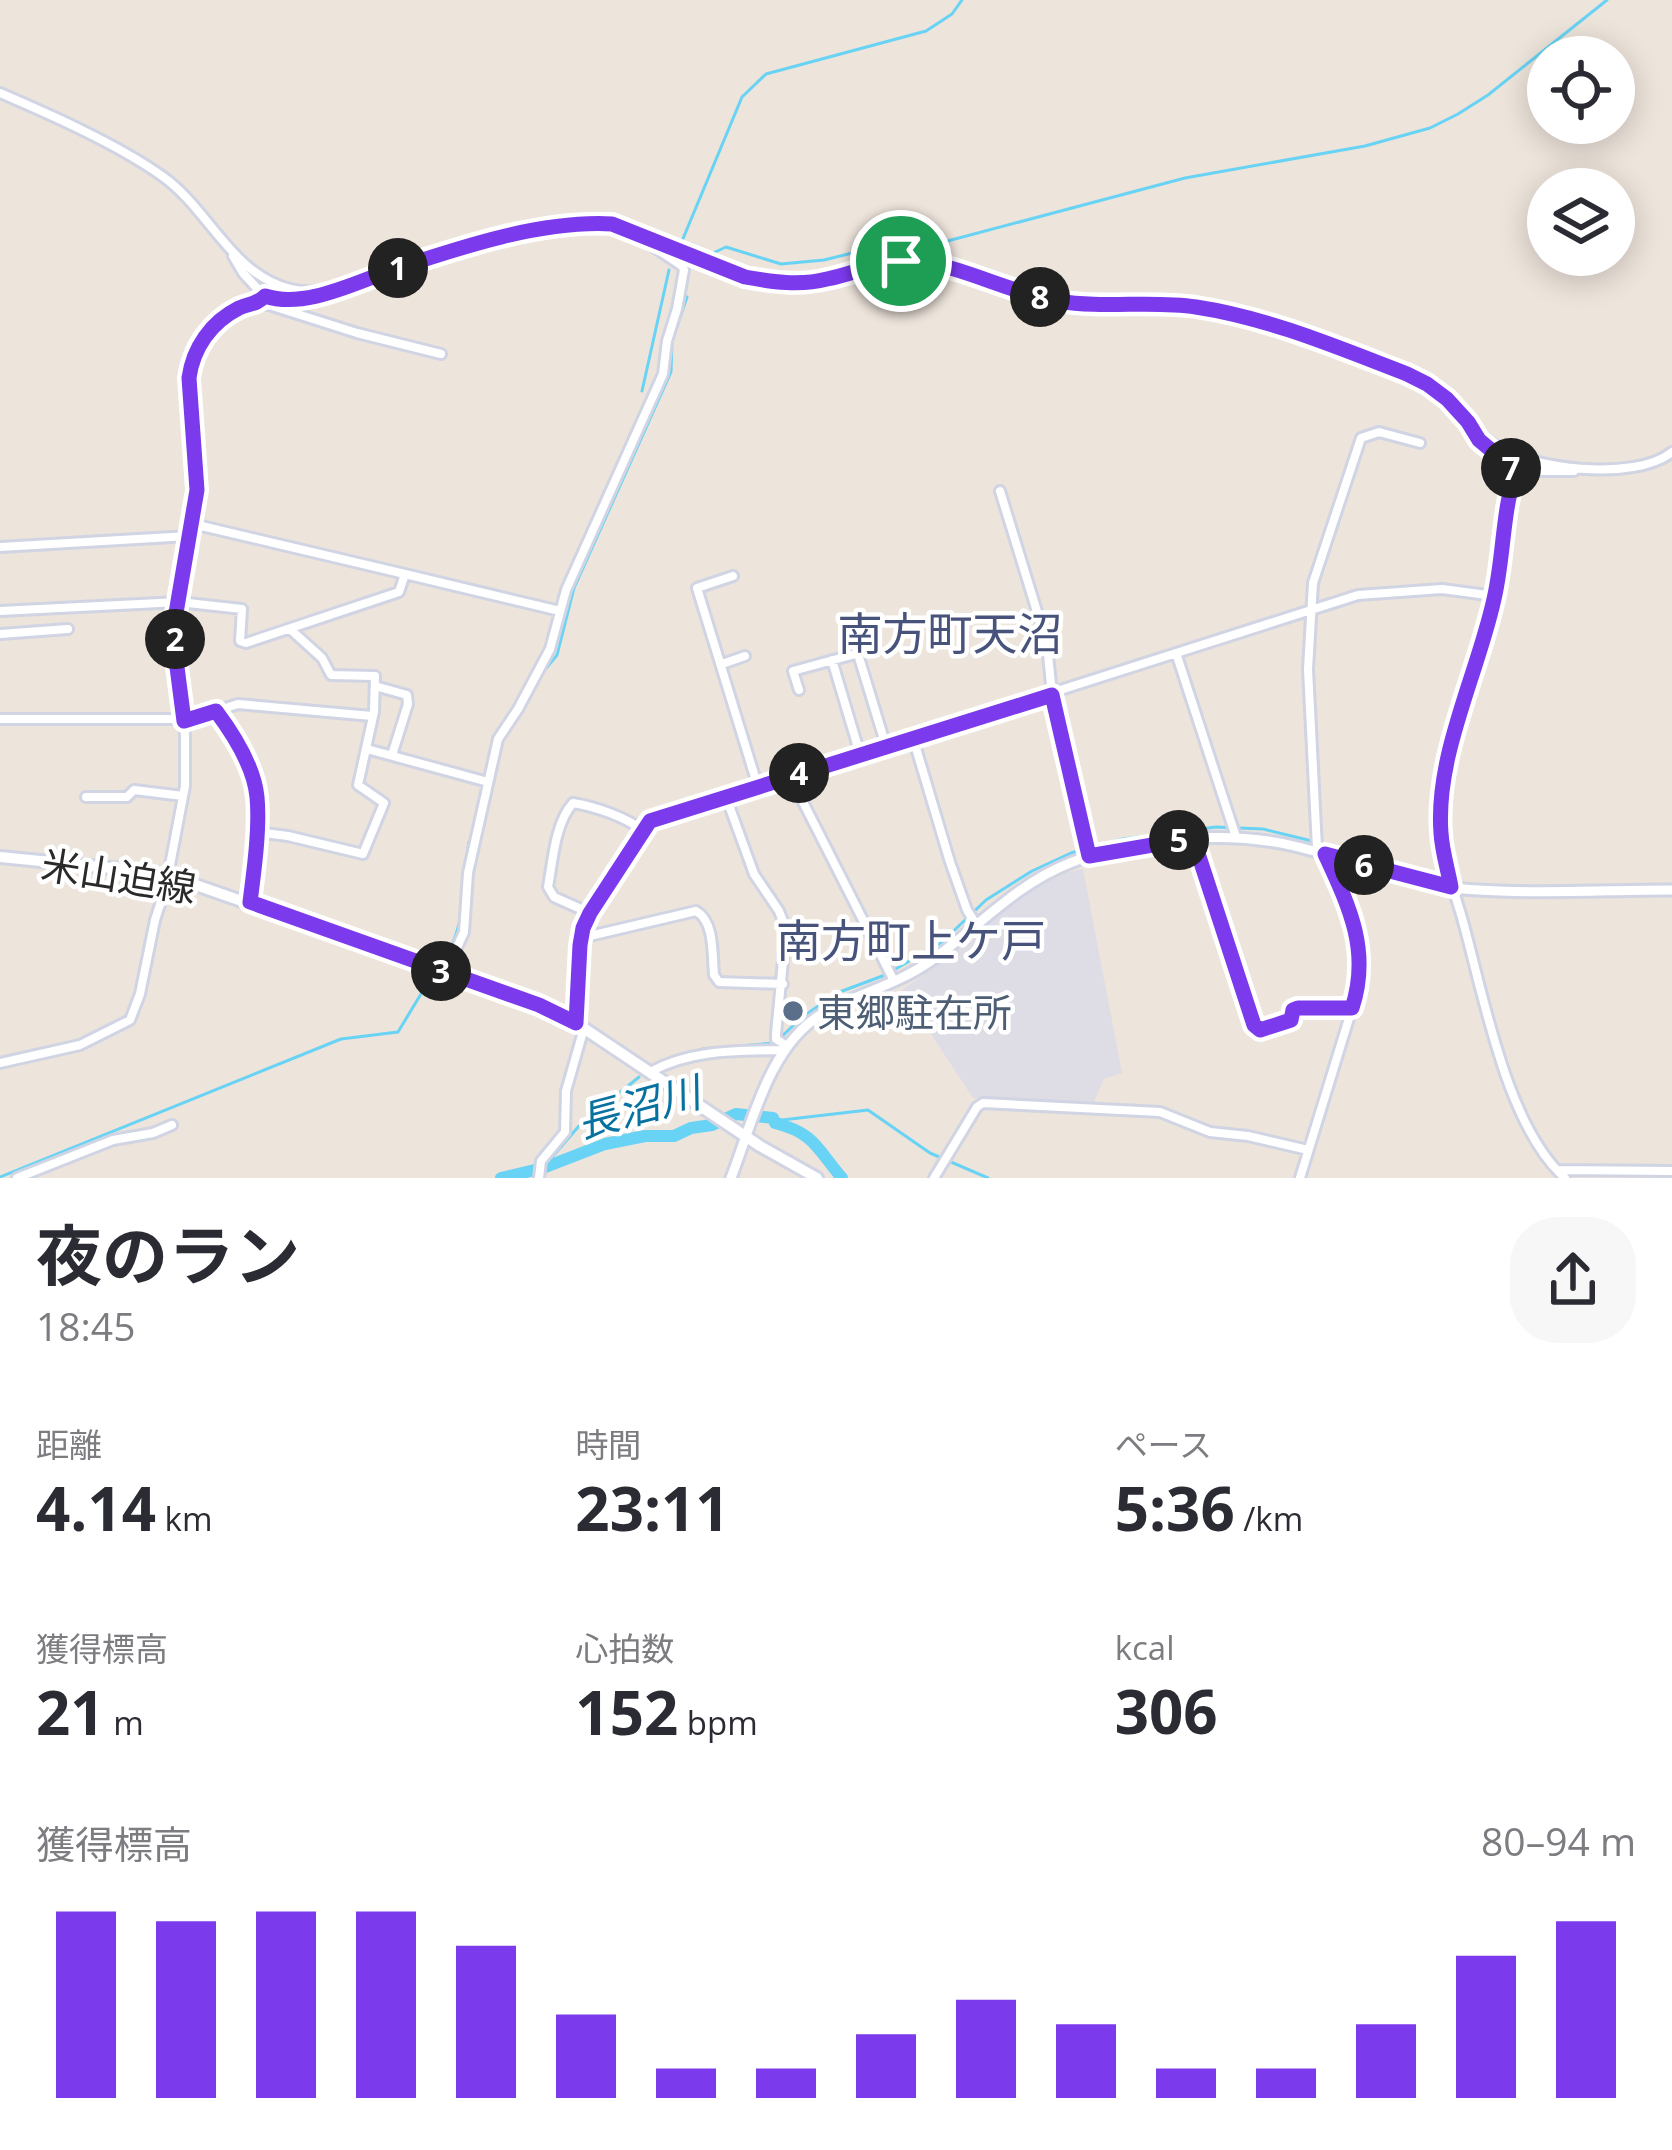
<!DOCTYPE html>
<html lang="ja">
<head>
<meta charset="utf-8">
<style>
  body { margin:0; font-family:"Open Sans","Noto Sans JP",sans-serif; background:#f7f7f7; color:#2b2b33; height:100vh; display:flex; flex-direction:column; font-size:45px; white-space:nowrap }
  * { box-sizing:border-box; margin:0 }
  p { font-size:39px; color:#7c7c81 }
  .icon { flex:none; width:66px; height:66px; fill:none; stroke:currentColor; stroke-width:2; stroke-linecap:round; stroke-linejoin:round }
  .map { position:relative; height:1178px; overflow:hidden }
  .drawer { display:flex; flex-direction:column; background:#fff; flex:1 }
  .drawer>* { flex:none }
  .fabs { position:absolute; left:1527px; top:36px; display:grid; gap:24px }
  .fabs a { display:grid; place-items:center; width:108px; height:108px; border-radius:50%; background:#fff; box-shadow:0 6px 30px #0003; font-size:60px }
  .pin { position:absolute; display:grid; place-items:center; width:102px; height:102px; color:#fff; margin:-51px; border:6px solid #fff; border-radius:50%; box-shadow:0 3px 12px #0007 }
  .km { position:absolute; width:60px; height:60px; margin:-30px; border-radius:50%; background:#222; color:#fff; font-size:33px; line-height:60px; text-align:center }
  .round { display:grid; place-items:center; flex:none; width:126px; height:126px; border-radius:48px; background:#f7f7f7 }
  .head { display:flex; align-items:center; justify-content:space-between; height:204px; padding:0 36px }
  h1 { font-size:66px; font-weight:700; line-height:90px }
  .stats { display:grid; grid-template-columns:repeat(3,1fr); gap:18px; height:204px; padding:12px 36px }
  .stats div { display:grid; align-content:center }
  .stats b { font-size:60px; font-weight:700 }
  .stats small { font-size:33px; font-weight:400 }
  .stats p { font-size:33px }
  .chart { height:336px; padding:24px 36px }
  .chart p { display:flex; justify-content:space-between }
  .chart svg { width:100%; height:216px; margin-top:12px; stroke:#7c3aed; stroke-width:6 }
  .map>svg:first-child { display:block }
  .industrial { fill:#dedce5 }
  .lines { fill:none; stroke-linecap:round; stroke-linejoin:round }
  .stream { stroke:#68d3f4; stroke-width:3 }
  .river { stroke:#68d3f4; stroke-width:12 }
  .minor-casing { stroke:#d0d4e3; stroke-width:14 }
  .tertiary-casing { stroke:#d0d4e3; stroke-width:15 }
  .secondary-casing { stroke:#d0d4e3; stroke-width:16 }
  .minor { stroke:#fff; stroke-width:8 }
  .tertiary { stroke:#fff; stroke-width:9 }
  .secondary { stroke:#fff; stroke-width:10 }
  .route-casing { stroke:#fff; stroke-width:24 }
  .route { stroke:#7c3aed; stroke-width:15 }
  .service-dot { fill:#5c6f8a; stroke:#fff; stroke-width:4.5 }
  .labels { text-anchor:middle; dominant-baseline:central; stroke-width:9; stroke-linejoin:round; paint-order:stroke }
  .street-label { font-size:39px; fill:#2a2a2a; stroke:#fff }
  .service-label { font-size:39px; fill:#4e5e75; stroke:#fff; text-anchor:start }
  .water-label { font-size:42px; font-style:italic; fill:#0771a0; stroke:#fff }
  .quarter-label { font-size:45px; fill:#48537c; stroke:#fff }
</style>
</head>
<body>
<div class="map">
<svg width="1672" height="1178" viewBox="0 0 1672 1178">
  <rect width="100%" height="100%" fill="#ede4db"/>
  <path class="industrial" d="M1083 869 1122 1073 1104 1079 1093 1104 973 1098 902 990 922 976 1008 903 1065 873Z"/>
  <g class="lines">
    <path class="stream" d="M682 241 742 97 766 74 926 31 952 14 962 0
      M713 253 726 247 781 264 824 260 905 240 940 243 1185 178 1365 146 1430 128 1458 114 1488 95 1607 0
      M642 391 669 270
      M487 805 503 738 543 672 557 655 574 588 671 372 672 341 687 297
      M1330 846 1387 863
      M450 949C466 919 463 876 469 842
      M668 1060 703 1049 775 1043 801 1018 837 993 885 975 941 943 986 900 1032 871 1071 853 1123 839 1216 827 1263 829 1312 841
      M773 1118 782 1120 868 1110 930 1153 988 1178
      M545 1165 579 1126 639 1077
      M0 1177 341 1039 398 1032 427 984"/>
    <path class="river" d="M501 1178 543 1168 605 1144 645 1136H674L691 1128 712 1125 736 1114 773 1118 775 1123C815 1133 817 1149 842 1178"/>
    <g class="minor-casing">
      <path id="minor" d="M0 93C51 115 117 144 162 176 209 209 231 274 290 289 329 298 360 280 396 269 448 252 556 216 609 224 626 226 644 235 660 242 689 254 717 266 745 277 775 283 805 286 835 278 862 270 885 258 914 261 958 264 1008 291 1054 300 1090 307 1126 301 1163 303 1218 306 1269 325 1321 343 1357 355 1398 365 1431 386 1454 401 1468 426 1490 442 1527 470 1635 482 1672 452
        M233 256 243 273 264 296
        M257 303 265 296 275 299 316 295
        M1475 435 1516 471C1502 512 1504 556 1495 598 1477 675 1445 738 1441 820 1439 853 1453 886 1462 918 1483 992 1506 1126 1565 1178
        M1516 471H1574
        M1000 491 1047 644 1052 695 1089 856
        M193 524 405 574
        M0 547 189 536
        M733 576 697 588 758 787
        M0 611 179 602 242 609 240 641 246 643 399 592 405 574 560 611
        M0 634 68 629
        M854 641 886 746
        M1177 656 1236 837
        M832 660 860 754
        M722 664 745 656
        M375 686 407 695 408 704 392 755
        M799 690 793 671 859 653
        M216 711 238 704 372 716
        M0 719H184
        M184 721 216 711C234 735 254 766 257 797 260 828 254 871 250 902
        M913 738 950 862 967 910 976 924
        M367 749 488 782
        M794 775 803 802 894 981
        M86 797H127L134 790 183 796
        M726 797 754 874 779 911 786 929 776 1034V1039L787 1046
        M256 832 288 836 363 854 384 803 358 785 374 712 375 676 331 675 322 658 290 629
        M1193 838 1254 1026 1260 1030 1291 1020 1293 1010 1298 1008H1353
        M590 913 554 897 548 887C553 860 555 823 573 803 597 807 625 817 644 831
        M581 938 696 911C715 922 712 954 714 975L719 982 783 984
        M446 972 464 932 468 873 498 739 518 709 550 649 566 590 663 374 667 341 677 309 684 270 682 266 633 233
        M576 1023 580 945 583 928 590 913 650 821 1358 595 1442 589 1495 596
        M0 1063 80 1045 130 1020 140 994 155 920 166 886 185 786V735L174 644 177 613 197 490 189 378 193 354 204 336 228 315 253 303 269 305 357 333 441 354
        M650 1072C692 1049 738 1051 784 1050
        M1558 1170 1672 1171
        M17 1178 113 1140 153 1133 172 1125
        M539 1178 541 1161 565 1132 566 1091 584 1028
        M934 1178 977 1107 983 1103 1160 1112 1210 1132 1248 1136 1308 1150
        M1300 1178 1358 989C1366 941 1345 897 1325 854L1317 848 1308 669 1313 583 1361 438 1379 432 1420 443"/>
    </g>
    <g class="tertiary-casing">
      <path id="tertiary" d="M731 1178C752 1124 769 1045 822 1014 856 994 896 985 929 962 977 929 1014 885 1070 863 1133 837 1228 830 1294 846 1347 858 1399 882 1453 888 1525 895 1600 890 1672 890"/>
    </g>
    <g class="secondary-casing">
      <path id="secondary" d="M0 857 121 869 190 883 539 1005 576 1023 760 1146 817 1178"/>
    </g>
    <use href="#minor" class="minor"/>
    <use href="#tertiary" class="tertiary"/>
    <use href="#secondary" class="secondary"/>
  </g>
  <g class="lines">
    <g class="route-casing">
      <path id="route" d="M612 224 745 277C772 282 800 286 827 279 858 273 884 258 917 261 965 267 1010 293 1058 301 1104 309 1151 300 1196 307 1269 318 1339 348 1407 374L1427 384 1447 399 1468 422 1479 440 1516 471C1502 512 1504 557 1494 599 1478 673 1435 756 1441 833 1442 851 1448 870 1451 887L1325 854C1349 906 1371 951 1352 1008H1298L1293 1010 1291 1020 1260 1030 1254 1025 1193 838 1089 856 1052 695 650 821 590 913 583 928 580 945 576 1023 539 1005 250 902C254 871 260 828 257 797 254 766 234 735 216 711L184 721 174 644 176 613 197 490 189 378C193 348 211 322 239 308 250 303 256 305 265 296 305 309 354 283 392 270 458 248 541 220 612 224Z"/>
    </g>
    <use href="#route" class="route"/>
  </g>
  <circle class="service-dot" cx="793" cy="1011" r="12"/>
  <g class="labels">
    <g class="street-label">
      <text transform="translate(119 875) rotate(9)">米山迫線</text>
    </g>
    <g class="service-label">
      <text x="817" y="1011">東郷駐在所</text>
    </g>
    <g class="water-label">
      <text transform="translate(638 1106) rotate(-15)">長沼川</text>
    </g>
    <g class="quarter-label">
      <text x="950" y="632">南方町天沼</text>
      <text x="911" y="939">南方町上ケ戸</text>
    </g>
  </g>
</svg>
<div class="fabs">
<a><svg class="icon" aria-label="locate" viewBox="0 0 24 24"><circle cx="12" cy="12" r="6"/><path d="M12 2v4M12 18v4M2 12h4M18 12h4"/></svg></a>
<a><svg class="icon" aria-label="layers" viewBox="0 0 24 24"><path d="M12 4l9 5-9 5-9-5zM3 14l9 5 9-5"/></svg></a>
</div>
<div class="pin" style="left:901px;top:261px;background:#1e9e55"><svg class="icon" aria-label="arrive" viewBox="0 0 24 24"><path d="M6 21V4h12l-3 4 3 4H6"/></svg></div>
<b class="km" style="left:398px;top:268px">1</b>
<b class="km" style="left:175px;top:639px">2</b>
<b class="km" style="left:441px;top:971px">3</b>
<b class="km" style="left:799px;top:773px">4</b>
<b class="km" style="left:1179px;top:840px">5</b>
<b class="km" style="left:1364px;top:865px">6</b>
<b class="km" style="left:1511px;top:468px">7</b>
<b class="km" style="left:1040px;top:297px">8</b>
</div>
<section class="drawer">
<div class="head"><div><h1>夜のラン</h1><p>18:45</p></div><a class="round"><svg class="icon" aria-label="share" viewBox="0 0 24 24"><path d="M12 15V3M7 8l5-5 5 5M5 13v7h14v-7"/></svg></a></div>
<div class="stats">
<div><p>距離</p><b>4.14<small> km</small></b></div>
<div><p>時間</p><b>23:11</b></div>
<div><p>ペース</p><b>5:36<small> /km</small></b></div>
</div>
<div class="stats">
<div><p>獲得標高</p><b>21<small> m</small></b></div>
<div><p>心拍数</p><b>152<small> bpm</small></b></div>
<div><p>kcal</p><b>306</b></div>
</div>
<div class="chart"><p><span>獲得標高</span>80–94 m</p>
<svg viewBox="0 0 160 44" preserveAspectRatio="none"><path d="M5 44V6M15 44V8M25 44V6M35 44V6M45 44V13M55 44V27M65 44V38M75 44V38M85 44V31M95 44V24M105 44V29M115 44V38M125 44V38M135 44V29M145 44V15M155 44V8"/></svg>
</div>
</section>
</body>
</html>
